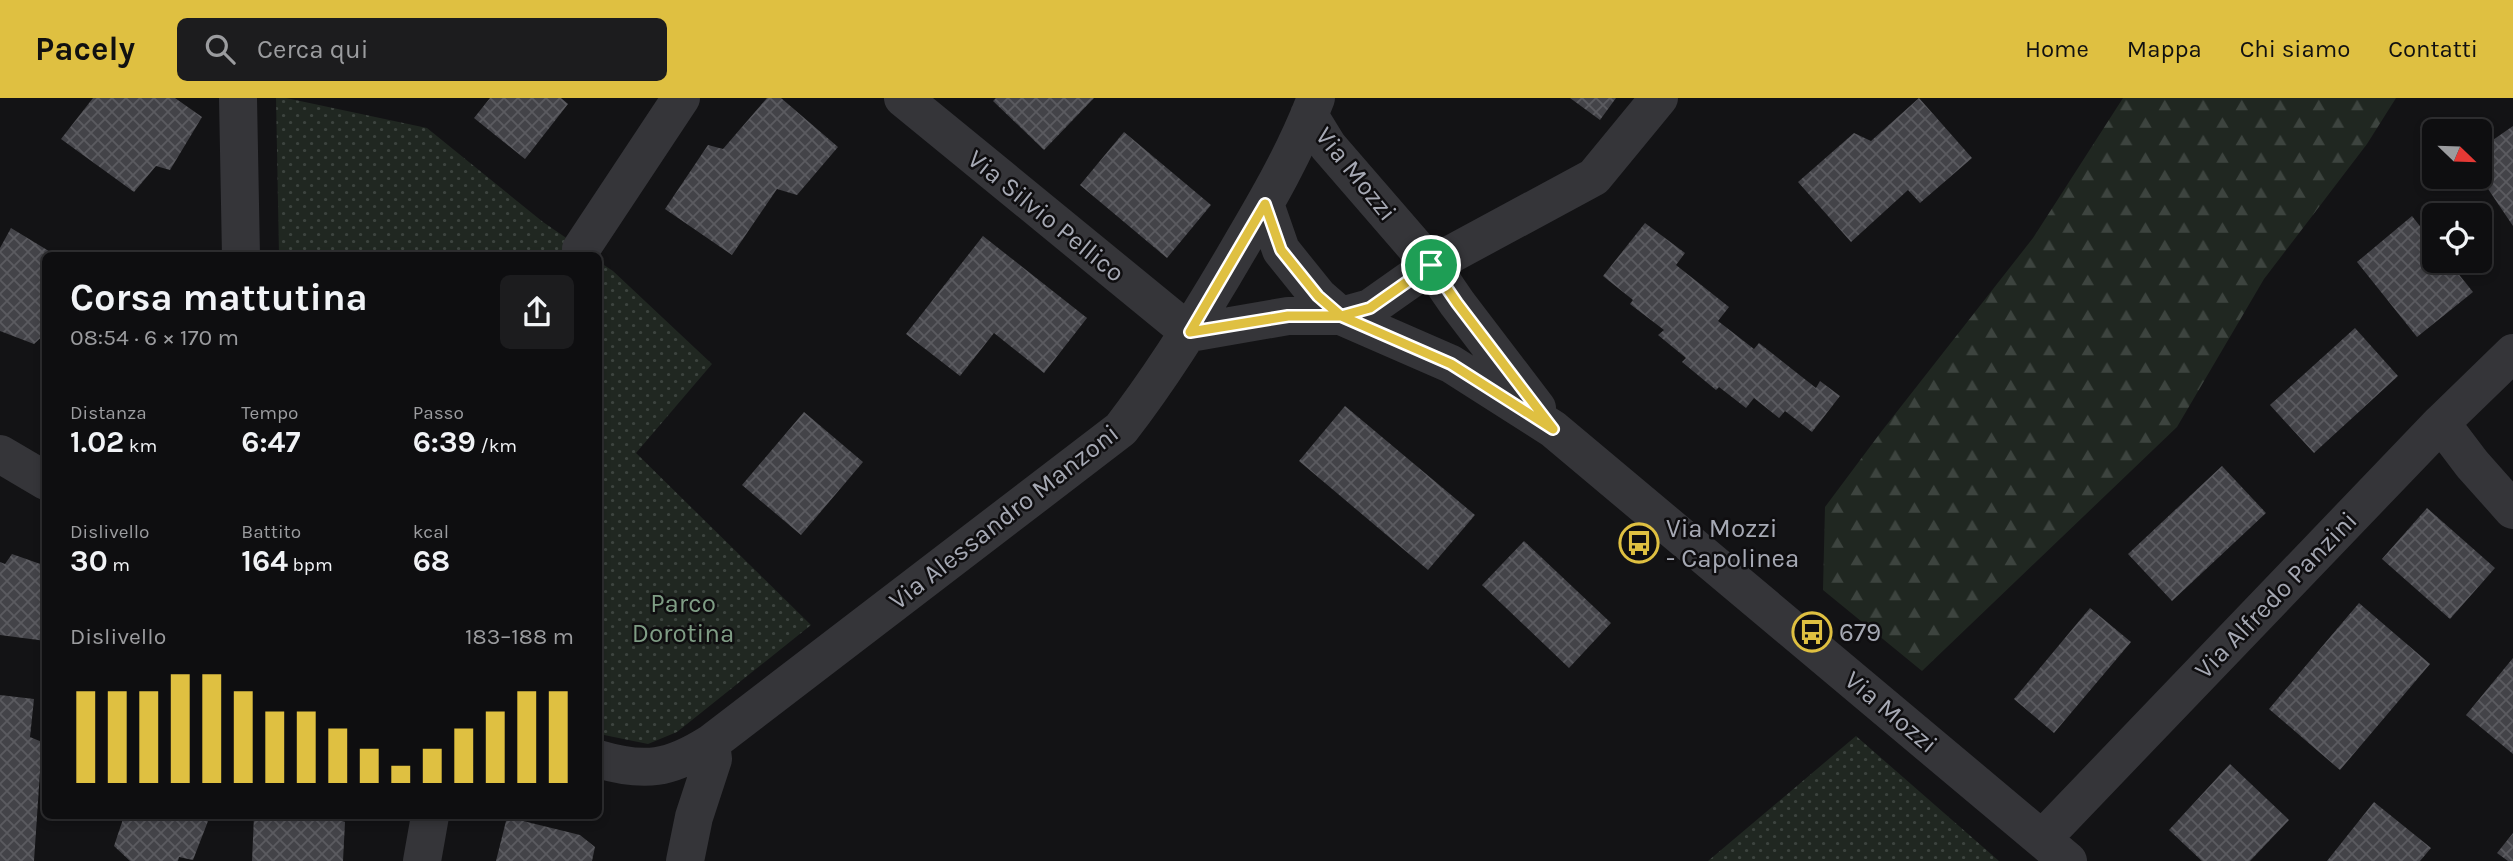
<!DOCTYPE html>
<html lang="it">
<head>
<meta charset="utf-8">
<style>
  body { margin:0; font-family:Karla,sans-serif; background:#1c1c1e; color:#f1f3f6; height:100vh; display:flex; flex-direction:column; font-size:26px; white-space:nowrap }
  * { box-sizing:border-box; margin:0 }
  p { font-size:23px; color:#9b9c9f }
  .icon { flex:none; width:38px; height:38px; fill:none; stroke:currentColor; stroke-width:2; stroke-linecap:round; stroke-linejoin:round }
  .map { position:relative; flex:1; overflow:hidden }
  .side { position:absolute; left:42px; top:154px; width:560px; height:567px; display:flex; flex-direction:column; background:#0e0e10; border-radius:10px; box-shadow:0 4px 10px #0003,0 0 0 2px #2e2e30 }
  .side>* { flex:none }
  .needle { width:46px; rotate:113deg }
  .fabs { position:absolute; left:2422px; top:21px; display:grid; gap:14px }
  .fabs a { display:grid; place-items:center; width:70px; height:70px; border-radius:10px; background:#0e0e10; box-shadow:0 4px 10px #0003,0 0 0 2px #2e2e30; font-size:35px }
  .pin { position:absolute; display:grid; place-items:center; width:60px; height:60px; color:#fff; margin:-30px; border:4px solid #fff; border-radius:50%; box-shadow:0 2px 7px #0007 }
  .round { display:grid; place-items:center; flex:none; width:74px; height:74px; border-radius:10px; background:#1c1c1e }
  .head { display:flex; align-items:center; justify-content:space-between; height:119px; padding:0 28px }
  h1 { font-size:38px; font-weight:700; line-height:52px }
  .stats { display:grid; grid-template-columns:repeat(3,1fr); gap:10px; height:119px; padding:7px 28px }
  .stats div { display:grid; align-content:center }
  .stats b { font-size:30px; font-weight:700 }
  .stats small { font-size:19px; font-weight:400 }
  .stats p { font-size:19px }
  .chart { height:196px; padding:14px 28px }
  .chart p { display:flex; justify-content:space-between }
  .chart svg { width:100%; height:126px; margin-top:7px; stroke:#dfc041; stroke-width:6 }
  header { display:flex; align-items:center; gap:42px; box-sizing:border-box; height:98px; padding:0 35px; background:#dfc041; color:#111 }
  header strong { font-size:33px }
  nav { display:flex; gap:38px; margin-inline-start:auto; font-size:24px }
  .search { width:490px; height:63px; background:#1c1c1e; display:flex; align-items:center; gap:18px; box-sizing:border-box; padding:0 24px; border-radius:10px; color:#9b9c9f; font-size:26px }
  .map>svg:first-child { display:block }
  .forest { fill:url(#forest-firs) }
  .park { fill:url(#park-dots) }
  .building { fill:url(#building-cross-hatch) }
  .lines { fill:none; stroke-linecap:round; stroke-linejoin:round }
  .street { stroke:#353539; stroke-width:38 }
  .route-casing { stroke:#fff; stroke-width:14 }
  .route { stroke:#dfc041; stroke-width:9 }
  .labels { text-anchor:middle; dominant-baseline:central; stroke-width:5; stroke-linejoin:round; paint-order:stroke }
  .street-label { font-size:26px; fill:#a6a9b4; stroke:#0f0e10 }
  .poi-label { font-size:26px; fill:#a6a9b4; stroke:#0f0e10; text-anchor:start }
  .park-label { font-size:26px; fill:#7f9d85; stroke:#0f0e10 }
</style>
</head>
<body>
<header>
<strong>Pacely</strong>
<div class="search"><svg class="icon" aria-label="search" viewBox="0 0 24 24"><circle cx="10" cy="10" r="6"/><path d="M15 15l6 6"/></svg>Cerca qui</div>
<nav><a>Home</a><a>Mappa</a><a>Chi siamo</a><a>Contatti</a></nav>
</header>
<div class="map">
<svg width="2513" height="763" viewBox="0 0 2513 763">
  <defs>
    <pattern id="forest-firs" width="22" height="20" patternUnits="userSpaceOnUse" patternTransform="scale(1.75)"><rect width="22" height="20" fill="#202721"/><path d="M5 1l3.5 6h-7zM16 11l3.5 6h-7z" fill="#3d443f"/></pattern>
    <pattern id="park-dots" width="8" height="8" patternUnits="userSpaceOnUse" patternTransform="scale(1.75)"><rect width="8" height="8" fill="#202721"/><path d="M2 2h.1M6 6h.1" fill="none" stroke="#3d443f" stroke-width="1.8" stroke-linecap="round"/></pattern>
    <pattern id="building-cross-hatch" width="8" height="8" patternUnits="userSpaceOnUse" patternTransform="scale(1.75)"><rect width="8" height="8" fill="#434348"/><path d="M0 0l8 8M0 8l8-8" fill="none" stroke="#5b5b60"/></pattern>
  </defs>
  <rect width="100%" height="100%" fill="#131315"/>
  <path class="forest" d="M2123 0H2396L2367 46 2264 181 2177 329 1922 573 1823 492 1825 409 1881 334 2033 140Z"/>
  <path class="park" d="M276 0H286L427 30 543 124 591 157H279Z
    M598 163 613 173 712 266 636 355 811 527 677 634 648 646 604 637 599 634Z
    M1856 638 1999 763H1708Z"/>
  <path class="building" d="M93 0H175L202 19 170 72 156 68 134 94 61 41Z
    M490 0H561L568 6 525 61 474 20Z
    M767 0H781L838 49 797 97 777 91 732 157 665 111 708 47 723 51Z
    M996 0H1094L1044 52 993 3Z
    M1570 0H1616L1600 22Z
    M1919 0 1972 60 1920 105 1908 92 1851 144 1798 84 1854 35 1871 43Z
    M2513 28V128L2480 79V51Z
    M1124 34 1211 107 1167 160 1080 87Z
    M2412 118 2434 146V163H2448L2473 194 2417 239 2357 164Z
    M1645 125 1685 155 1676 167 1729 209 1718 223 1754 251 1759 245 1816 290 1820 283 1840 298 1812 334 1785 313 1779 320 1754 300 1746 310 1719 289 1716 292 1682 264 1686 260 1658 237 1664 232 1630 206 1633 202 1603 178Z
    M11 130 57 158H46V235L34 246 0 233V150Z
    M983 138 1087 220 1044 275 994 235 960 278 906 236Z
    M2355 230 2398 278 2314 355 2270 307Z
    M1345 308 1475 417 1428 472 1299 363Z
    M804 314 863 364 801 437 742 387Z
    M2222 368 2266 415 2172 503 2128 456Z
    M2427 410 2495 470 2450 521 2382 461Z
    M1524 443 1611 525 1569 570 1482 487Z
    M12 456 46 468V543L0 537V464L5 466Z
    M2359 505 2430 566 2340 672 2269 611Z
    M2090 510 2131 544 2054 635 2014 601Z
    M2513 560V656L2466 617Z
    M0 597 34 601 30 639 42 644 34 763H0Z
    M2230 666 2289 722 2250 763H2202L2169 732Z
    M2374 704 2431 750 2420 763H2327Z
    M124 718H210L193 762 179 759 178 763H130L114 748Z
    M254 718H329L345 724 343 763H252Z
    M507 719 580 737 595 749 592 763H496Z
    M2513 735V763H2508L2497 755Z"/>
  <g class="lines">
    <path class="street" d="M238 0 241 158
      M903 0 1190 235
      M1309 17 1328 48 1431 167 1457 205 1537 310
      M1265 106 1281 152 1318 198 1341 218 1451 266 1553 331 2068 763
      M581 151 681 0
      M1190 235 1288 218H1341L1370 210 1431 167 1594 79 1659 0
      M2441 325 2472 366 2513 412
      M0 356 46 383
      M598 661C645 675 670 671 711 645L1121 331C1165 274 1202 214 1238 152 1267 103 1296 53 1316 0
      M2042 741 2441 325 2513 255
      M422 763 430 718
      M685 763 694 719 713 661 711 645"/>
  </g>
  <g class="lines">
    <g class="route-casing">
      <path id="route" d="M1431 167 1370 210 1341 218H1288L1190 234 1265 106 1281 152 1318 198 1341 218 1451 266 1553 331 1457 205 1431 167"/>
    </g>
    <use href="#route" class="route"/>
  </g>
  <defs>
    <g id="bus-ring" transform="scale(2.0125)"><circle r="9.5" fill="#0f0e10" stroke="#dfc041" stroke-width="1.5"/><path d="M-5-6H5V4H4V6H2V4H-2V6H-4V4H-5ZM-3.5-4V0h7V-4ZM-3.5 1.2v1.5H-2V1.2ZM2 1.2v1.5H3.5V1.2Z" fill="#dfc041"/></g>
  </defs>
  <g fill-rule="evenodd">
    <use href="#bus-ring" x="1639" y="445"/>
    <use href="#bus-ring" x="1812" y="534"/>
  </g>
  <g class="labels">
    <g class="street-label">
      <text transform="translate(1356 76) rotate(51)">Via Mozzi</text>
      <text transform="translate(1046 118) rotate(39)">Via Silvio Pellico</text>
      <text transform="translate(1004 419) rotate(-38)">Via Alessandro Manzoni</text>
      <text transform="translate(2276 497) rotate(-46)">Via Alfredo Panzini</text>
      <text transform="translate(1891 614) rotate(40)">Via Mozzi</text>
    </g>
    <g class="poi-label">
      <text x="1666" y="430">Via Mozzi<tspan x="1666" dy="30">- Capolinea</tspan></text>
      <text x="1839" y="534">679</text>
    </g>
    <g class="park-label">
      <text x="683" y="505">Parco<tspan x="683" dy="30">Dorotina</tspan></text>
    </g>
  </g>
</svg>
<div class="fabs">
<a><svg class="needle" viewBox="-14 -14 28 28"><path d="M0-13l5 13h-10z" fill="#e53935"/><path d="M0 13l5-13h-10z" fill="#9b9c9f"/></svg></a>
<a><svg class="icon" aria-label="locate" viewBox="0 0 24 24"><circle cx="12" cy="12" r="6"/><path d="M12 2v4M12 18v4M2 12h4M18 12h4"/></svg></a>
</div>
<div class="pin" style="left:1431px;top:167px;background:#1e9e55"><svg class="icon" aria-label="arrive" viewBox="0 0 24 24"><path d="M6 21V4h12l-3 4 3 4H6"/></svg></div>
<section class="side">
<div class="head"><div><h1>Corsa mattutina</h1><p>08:54 · 6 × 170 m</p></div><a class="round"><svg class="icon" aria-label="share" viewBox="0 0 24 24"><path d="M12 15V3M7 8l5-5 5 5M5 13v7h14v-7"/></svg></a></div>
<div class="stats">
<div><p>Distanza</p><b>1.02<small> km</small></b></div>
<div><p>Tempo</p><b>6:47</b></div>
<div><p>Passo</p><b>6:39<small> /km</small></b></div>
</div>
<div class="stats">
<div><p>Dislivello</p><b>30<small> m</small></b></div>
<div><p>Battito</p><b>164<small> bpm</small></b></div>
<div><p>kcal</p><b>68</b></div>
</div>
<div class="chart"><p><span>Dislivello</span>183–188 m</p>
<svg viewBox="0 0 160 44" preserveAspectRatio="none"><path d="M5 44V12M15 44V12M25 44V12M35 44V6M45 44V6M55 44V12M65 44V19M75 44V19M85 44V25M95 44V32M105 44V38M115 44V32M125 44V25M135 44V19M145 44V12M155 44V12"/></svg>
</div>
</section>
</div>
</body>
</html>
